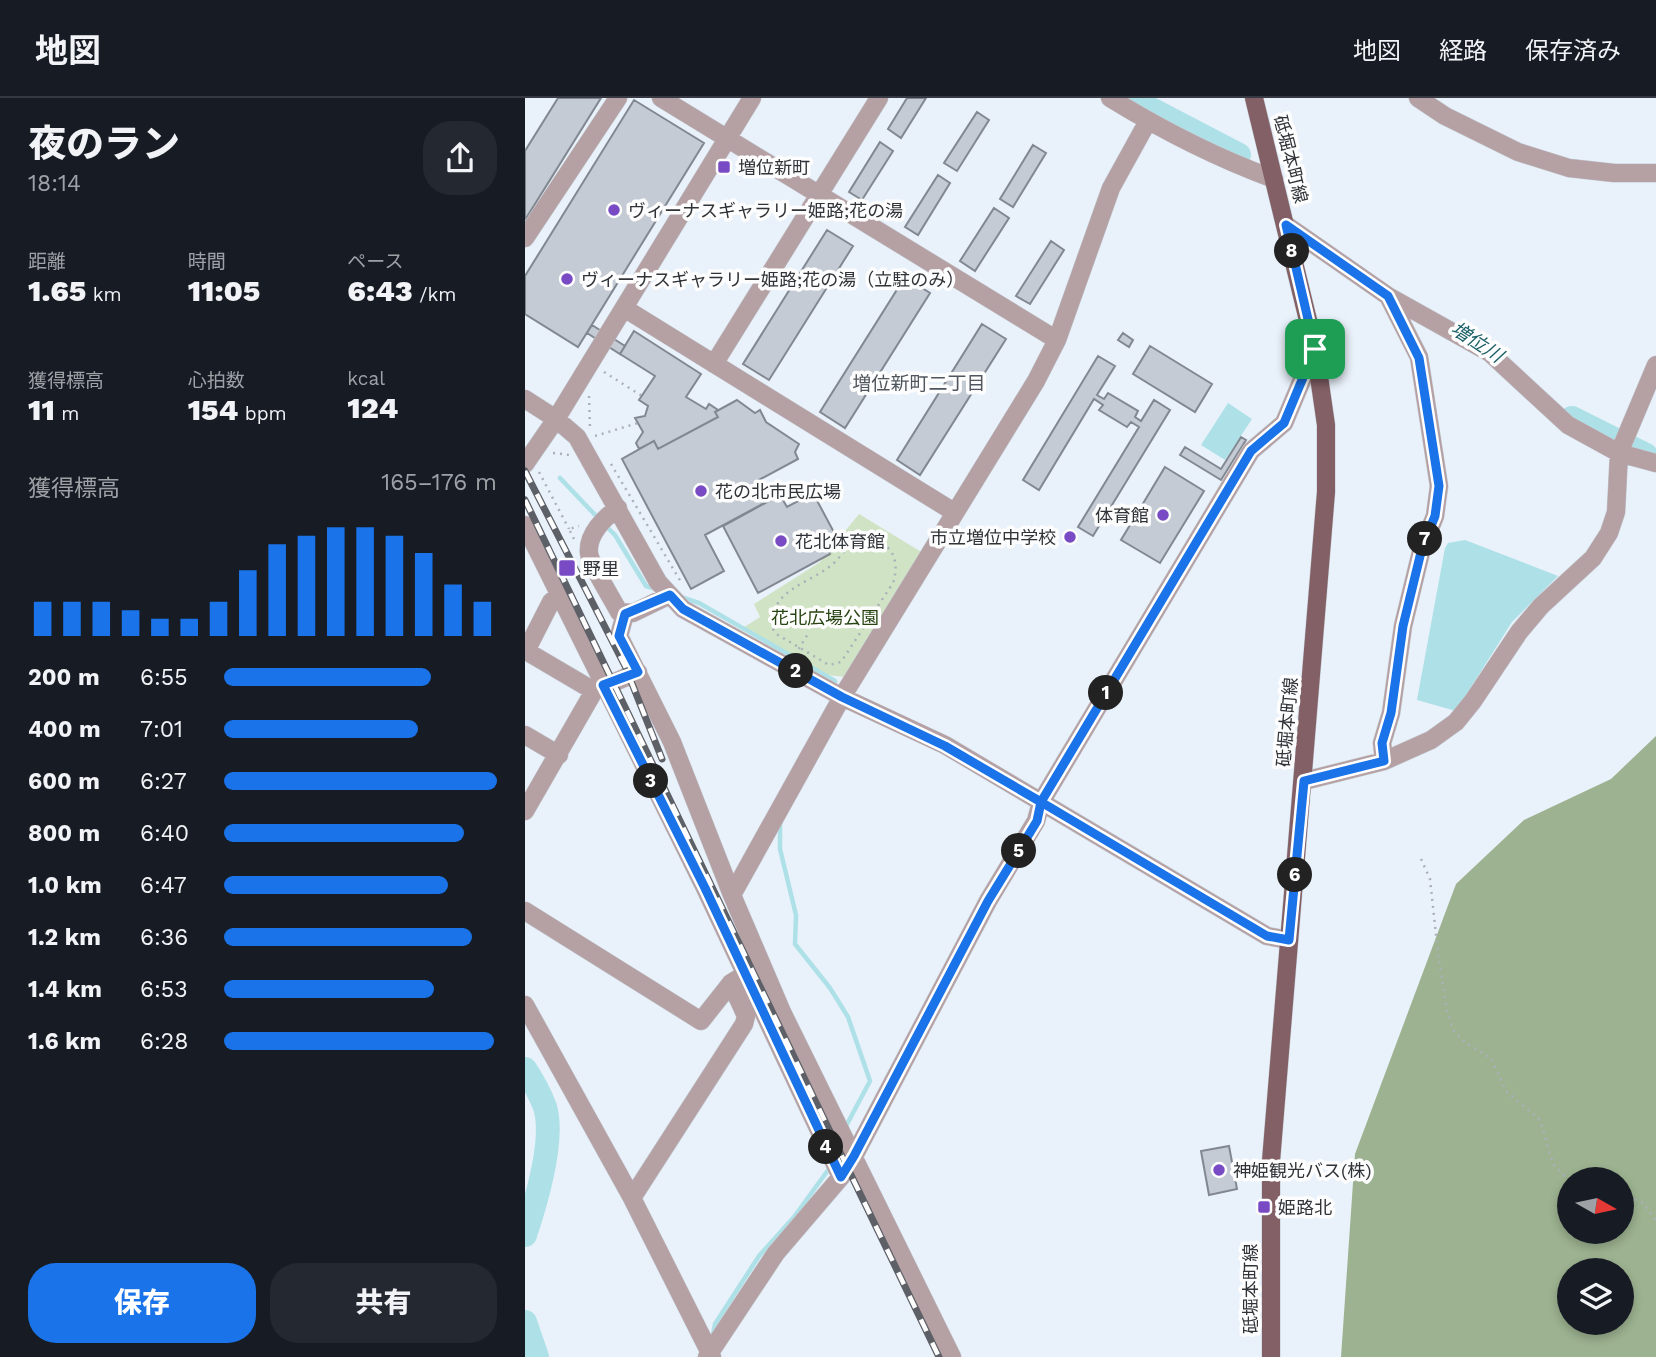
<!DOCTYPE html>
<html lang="ja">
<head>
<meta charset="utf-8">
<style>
  body { margin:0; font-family:"Work Sans","Noto Sans JP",sans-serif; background:#242831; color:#f1f3f6; height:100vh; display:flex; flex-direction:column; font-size:26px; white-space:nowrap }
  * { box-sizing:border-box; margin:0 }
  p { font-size:23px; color:#9ea1a6 }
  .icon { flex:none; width:38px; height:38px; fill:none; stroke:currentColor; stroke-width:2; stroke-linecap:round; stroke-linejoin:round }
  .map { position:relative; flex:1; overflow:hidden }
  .panel { display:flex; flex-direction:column; background:#171b24; width:525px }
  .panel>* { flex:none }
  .needle { width:46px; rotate:99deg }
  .tools { position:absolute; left:1032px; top:1069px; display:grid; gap:14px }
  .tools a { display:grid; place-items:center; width:77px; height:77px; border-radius:50%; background:#171b24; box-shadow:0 4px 10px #0003; font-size:35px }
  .pin { position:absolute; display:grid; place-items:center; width:60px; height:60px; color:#fff; margin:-30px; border-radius:14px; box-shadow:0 4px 10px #0006 }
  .km { position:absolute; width:35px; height:35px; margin:-18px; border-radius:50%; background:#222; color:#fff; font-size:19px; line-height:35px; text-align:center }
  .round { display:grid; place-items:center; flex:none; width:74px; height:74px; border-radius:28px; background:#242831 }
  .summary { display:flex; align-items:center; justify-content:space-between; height:119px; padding:0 28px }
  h1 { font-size:38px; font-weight:800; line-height:52px }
  .stats { display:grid; grid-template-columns:repeat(3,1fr); gap:10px; height:119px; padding:7px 28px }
  .stats div { display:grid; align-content:center }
  .stats b { font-size:30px; font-weight:800 }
  .stats small { font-size:19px; font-weight:400 }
  .stats p { font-size:19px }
  .chart { height:196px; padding:14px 28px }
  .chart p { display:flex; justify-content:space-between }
  .chart svg { width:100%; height:126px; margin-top:7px; stroke:#1a73e8; stroke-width:6 }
  .action { display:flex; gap:14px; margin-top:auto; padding:14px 28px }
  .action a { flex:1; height:80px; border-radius:28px; background:#1a73e8; color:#fff; font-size:28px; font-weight:800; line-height:80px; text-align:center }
  .action a+a { background:#242831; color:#f1f3f6 }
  ul { padding:0 28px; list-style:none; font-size:23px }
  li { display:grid; grid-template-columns:112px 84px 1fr; align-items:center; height:52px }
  li i { height:18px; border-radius:9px; background:#1a73e8 }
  header { display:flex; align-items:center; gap:42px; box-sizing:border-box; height:98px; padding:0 35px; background:#171b24; border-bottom:2px solid #363941 }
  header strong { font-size:33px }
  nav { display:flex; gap:38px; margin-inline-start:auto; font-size:24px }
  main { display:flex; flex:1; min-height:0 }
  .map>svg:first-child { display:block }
  .green { fill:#d0e3c5 }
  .forest { fill:#9cb290; fill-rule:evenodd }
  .water { fill:#ade1e7 }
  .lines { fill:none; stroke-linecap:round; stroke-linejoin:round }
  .stream { stroke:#ade1e7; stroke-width:4.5 }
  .river { stroke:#ade1e7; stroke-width:24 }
  .building { fill:#c4cbd4; stroke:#828891; stroke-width:2 }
  .minor-casing { stroke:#c4cbd3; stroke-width:19 }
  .major-casing { stroke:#c4cbd3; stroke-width:19 }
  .path { stroke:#abb1b8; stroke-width:2.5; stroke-dasharray:2 5; stroke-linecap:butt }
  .minor { stroke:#b5a1a4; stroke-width:18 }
  .major { stroke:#826066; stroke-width:18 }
  .rail-casing { stroke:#5d6167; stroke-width:7 }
  .rail { stroke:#fdfdfd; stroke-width:4.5; stroke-dasharray:13; stroke-linecap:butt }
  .route-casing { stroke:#fff; stroke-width:14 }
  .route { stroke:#1a73e8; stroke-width:9 }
  .poi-dot { fill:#784bc4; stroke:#fdfdfd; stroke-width:2.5 }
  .labels { text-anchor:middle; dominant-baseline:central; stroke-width:7; stroke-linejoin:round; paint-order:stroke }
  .street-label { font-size:18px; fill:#303337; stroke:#fdfdfd }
  .poi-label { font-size:18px; fill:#303337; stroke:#fdfdfd; text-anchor:start }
  .park-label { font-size:18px; fill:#284412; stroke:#fdfdfd }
  .water-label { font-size:19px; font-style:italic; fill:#1a6067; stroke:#fdfdfd }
  .neighbourhood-label { font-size:19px; fill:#50565e; stroke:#fdfdfd }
</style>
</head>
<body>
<header>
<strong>地図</strong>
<nav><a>地図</a><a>経路</a><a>保存済み</a></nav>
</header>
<main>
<section class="panel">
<div class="summary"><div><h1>夜のラン</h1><p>18:14</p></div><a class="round"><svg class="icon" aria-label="share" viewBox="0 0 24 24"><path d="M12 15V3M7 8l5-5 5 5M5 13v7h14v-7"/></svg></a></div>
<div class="stats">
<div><p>距離</p><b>1.65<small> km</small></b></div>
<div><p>時間</p><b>11:05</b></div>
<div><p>ペース</p><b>6:43<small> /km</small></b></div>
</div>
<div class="stats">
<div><p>獲得標高</p><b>11<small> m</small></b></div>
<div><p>心拍数</p><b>154<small> bpm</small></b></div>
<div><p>kcal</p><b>124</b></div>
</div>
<div class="chart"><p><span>獲得標高</span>165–176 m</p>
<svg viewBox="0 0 160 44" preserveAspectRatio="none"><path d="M5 44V32M15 44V32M25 44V32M35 44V35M45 44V38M55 44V38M65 44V32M75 44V21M85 44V12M95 44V9M105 44V6M115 44V6M125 44V9M135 44V15M145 44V26M155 44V32"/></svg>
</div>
<ul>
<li><b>200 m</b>6:55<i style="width:76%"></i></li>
<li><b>400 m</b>7:01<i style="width:71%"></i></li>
<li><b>600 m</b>6:27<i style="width:100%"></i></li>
<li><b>800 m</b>6:40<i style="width:88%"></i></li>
<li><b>1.0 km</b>6:47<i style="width:82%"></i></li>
<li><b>1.2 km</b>6:36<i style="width:91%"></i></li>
<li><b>1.4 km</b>6:53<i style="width:77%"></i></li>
<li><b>1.6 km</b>6:28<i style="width:99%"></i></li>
</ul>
<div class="action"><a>保存</a><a>共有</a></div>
</section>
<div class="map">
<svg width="1131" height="1259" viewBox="0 0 1131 1259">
  <rect width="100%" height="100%" fill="#e9f1fa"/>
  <path class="green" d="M334 416 398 455 320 579 303 577 218 530 235 519 229 506 295 464Z"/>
  <path class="forest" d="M1131 638V1259H816L830 1056 931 786 999 722 1086 681ZM1045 1082H1097V1134H1045ZM1045 1172H1097V1225H1045Z"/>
  <path class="water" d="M703 305 727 321 700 362 676 347Z
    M940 442 1033 478 987 524 931 613 892 602 920 450 923 445Z"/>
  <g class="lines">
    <path class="stream" d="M35 380 73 420
      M79 426 90 437 121 488 131 491
      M156 499 174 505 310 583V588
      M255 725V751L271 817 270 846 305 890 323 919 345 983 320 1030
      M188 1237 190 1226 234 1158 269 1119 306 1068"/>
    <path class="river" d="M605 0 714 57
      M1047 320 1121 357
      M0 971C8 983 15 996 20 1009 30 1042 11 1104 0 1137
      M0 1224 12 1259"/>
  </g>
  <path class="building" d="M33 0H76L0 122V53Z
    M382 0H401L376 40 363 31Z
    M109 2 179 45 53 249 0 216V178Z
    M452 14 464 22 432 73 419 65Z
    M355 44 368 53 337 102 324 94Z
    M508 47 521 55 488 109 475 101Z
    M413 77 425 85 393 137 380 129Z
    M469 110 484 120 450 173 435 163Z
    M302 132 328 148 244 282 218 266Z
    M526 143 539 152 505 206 491 198Z
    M380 179 405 195 320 330 295 314Z
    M457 226 481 241 395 377 372 362Z
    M67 227 100 248 95 256 62 235Z
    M109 233 176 276 161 299 181 311 184 306 193 312 190 314 193 319 133 351 129 343 114 351 111 345 118 334 110 320 120 318 123 308 114 302 130 278 95 256Z
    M598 235 608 242 604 249 593 242Z
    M625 248 687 286 670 314 608 276Z
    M573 258 590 268 572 297 579 301 583 295 613 313 610 319 616 323 629 302 645 312 568 438 553 429 614 329 606 324 602 329 574 312 578 307 569 301 514 392 498 382Z
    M212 302 230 315 235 312 241 324 274 346 270 354 273 361 232 383 243 403 180 437 199 473 166 491 97 361 129 343 133 351 193 319 190 314Z
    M716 339 721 342 696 382 655 357 660 349 696 371Z
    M640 369 679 393 635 465 596 442Z
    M288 395 312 440 300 446 305 456 233 495 198 428 255 397 262 409Z
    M704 1048 712 1091 684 1097 676 1053Z"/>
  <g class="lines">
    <g class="minor-casing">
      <path id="minor" d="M136 0 532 242
        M585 0C637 32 692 60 749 81
        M893 0 920 18 993 54 1044 70 1089 75H1131
        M761 127 863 198 965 255 1043 327 1094 355 1131 365
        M0 140 93 0
        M99 210 429 414
        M189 266 354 0
        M0 301 31 321 52 339 133 484 158 511 317 599 420 647 742 838 764 842
        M0 366 31 321 227 0
        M93 410C80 419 62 436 64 455 65 466 88 502 94 514L108 515 145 497
        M0 427 180 790 316 1079
        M34 497 26 504 1 553 69 593
        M100 516 94 538 147 644 207 797 257 914 427 1259
        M0 637 34 657
        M859 663 857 645 866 615 878 528 897 450 910 418 914 388 894 259 863 198
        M779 683 859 663 906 642 931 624 948 603 994 534 1016 508 1068 460 1084 435 1091 414 1094 355 1131 267
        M0 713 69 593 113 574
        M207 797 317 599 511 283 532 242 586 90 623 23
        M0 813 176 923 206 885 219 877
        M0 907 107 1100 187 1259
        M107 1100 219 926 221 918 206 885
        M182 1259 251 1155 316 1079 329 1058 463 803 511 723 516 704 726 353 759 325 790 251"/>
    </g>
    <g class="major-casing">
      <path id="major" d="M729 0 790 251 801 327V394L746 1063V1259"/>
    </g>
    <path class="path" d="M79 274 117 298
      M64 298 65 330
      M70 338 113 325
      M28 355 45 357
      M86 366 156 484
      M14 374 44 431
      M337 440C365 441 376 460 368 485L316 564 304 567 253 537 247 530C244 493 282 486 304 469 318 459 321 445 337 440Z
      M49 441 44 431 54 428
      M270 557 284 534
      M896 761 905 781 913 855 922 913 929 933 941 945 966 960 981 993 1015 1022 1028 1066 1045 1083
      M1097 1095 1118 1105 1131 1123"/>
    <use href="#minor" class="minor"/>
    <use href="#major" class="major"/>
    <g class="rail-casing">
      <path id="rail" d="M0 373 100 568 137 661
        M0 402 414 1259"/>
    </g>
    <use href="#rail" class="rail"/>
  </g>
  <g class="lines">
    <g class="route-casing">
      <path id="route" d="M790 251 759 325 726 353 516 704 420 648 317 599 158 511 145 497 100 516 94 538 113 574 78 587 180 790 316 1079 329 1058 463 803 512 723 516 704 742 838 764 842 779 683 859 663 857 645 866 615 878 528 897 450 910 418 914 388 894 260 863 198 761 127 790 251"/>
    </g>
    <use href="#route" class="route"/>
  </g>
  <g class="poi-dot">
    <rect x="192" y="62" width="14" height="14" rx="3.5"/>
    <circle cx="89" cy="112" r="7"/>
    <circle cx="42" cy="181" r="7"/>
    <circle cx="176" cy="393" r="7"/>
    <circle cx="638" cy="417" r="7"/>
    <circle cx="545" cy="439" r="7"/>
    <circle cx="256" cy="443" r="7"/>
    <rect x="33" y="461" width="18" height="18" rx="3.5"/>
    <circle cx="694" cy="1072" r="7"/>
    <rect x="732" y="1102" width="14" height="14" rx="3.5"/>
  </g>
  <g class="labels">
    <g class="street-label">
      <text transform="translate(766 61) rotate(76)">砥堀本町線</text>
      <text transform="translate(762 624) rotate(-85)">砥堀本町線</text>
      <text transform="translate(725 1191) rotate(-90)">砥堀本町線</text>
    </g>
    <g class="poi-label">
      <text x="213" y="69">増位新町</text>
      <text x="103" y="112">ヴィーナスギャラリー姫路;花の湯</text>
      <text x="56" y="181">ヴィーナスギャラリー姫路;花の湯（立駐のみ）</text>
      <text x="190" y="393">花の北市民広場</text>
      <text x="624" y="417" text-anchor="end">体育館</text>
      <text x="531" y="439" text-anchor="end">市立増位中学校</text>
      <text x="270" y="443">花北体育館</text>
      <text x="58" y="470">野里</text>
      <text x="708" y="1072">神姫観光バス(株)</text>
      <text x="753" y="1109">姫路北</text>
    </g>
    <g class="park-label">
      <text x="300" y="519">花北広場公園</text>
    </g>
    <g class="water-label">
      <text transform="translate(952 244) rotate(33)">増位川</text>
    </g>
    <g class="neighbourhood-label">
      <text x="394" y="285">増位新町二丁目</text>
    </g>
  </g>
</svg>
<div class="tools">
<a><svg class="needle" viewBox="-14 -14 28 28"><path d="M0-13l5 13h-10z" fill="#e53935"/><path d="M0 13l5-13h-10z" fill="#9ea1a6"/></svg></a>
<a><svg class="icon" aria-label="layers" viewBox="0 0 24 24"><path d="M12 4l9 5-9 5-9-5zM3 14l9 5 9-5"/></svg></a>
</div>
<div class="pin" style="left:790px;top:251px;background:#1e9e55"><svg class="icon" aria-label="arrive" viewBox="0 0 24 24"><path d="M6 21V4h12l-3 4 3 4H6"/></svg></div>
<b class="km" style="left:581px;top:595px">1</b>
<b class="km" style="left:271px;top:573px">2</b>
<b class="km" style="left:126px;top:683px">3</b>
<b class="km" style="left:301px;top:1049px">4</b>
<b class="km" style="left:494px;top:753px">5</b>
<b class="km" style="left:770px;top:777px">6</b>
<b class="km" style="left:900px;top:441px">7</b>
<b class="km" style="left:767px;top:153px">8</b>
</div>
</main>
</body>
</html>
